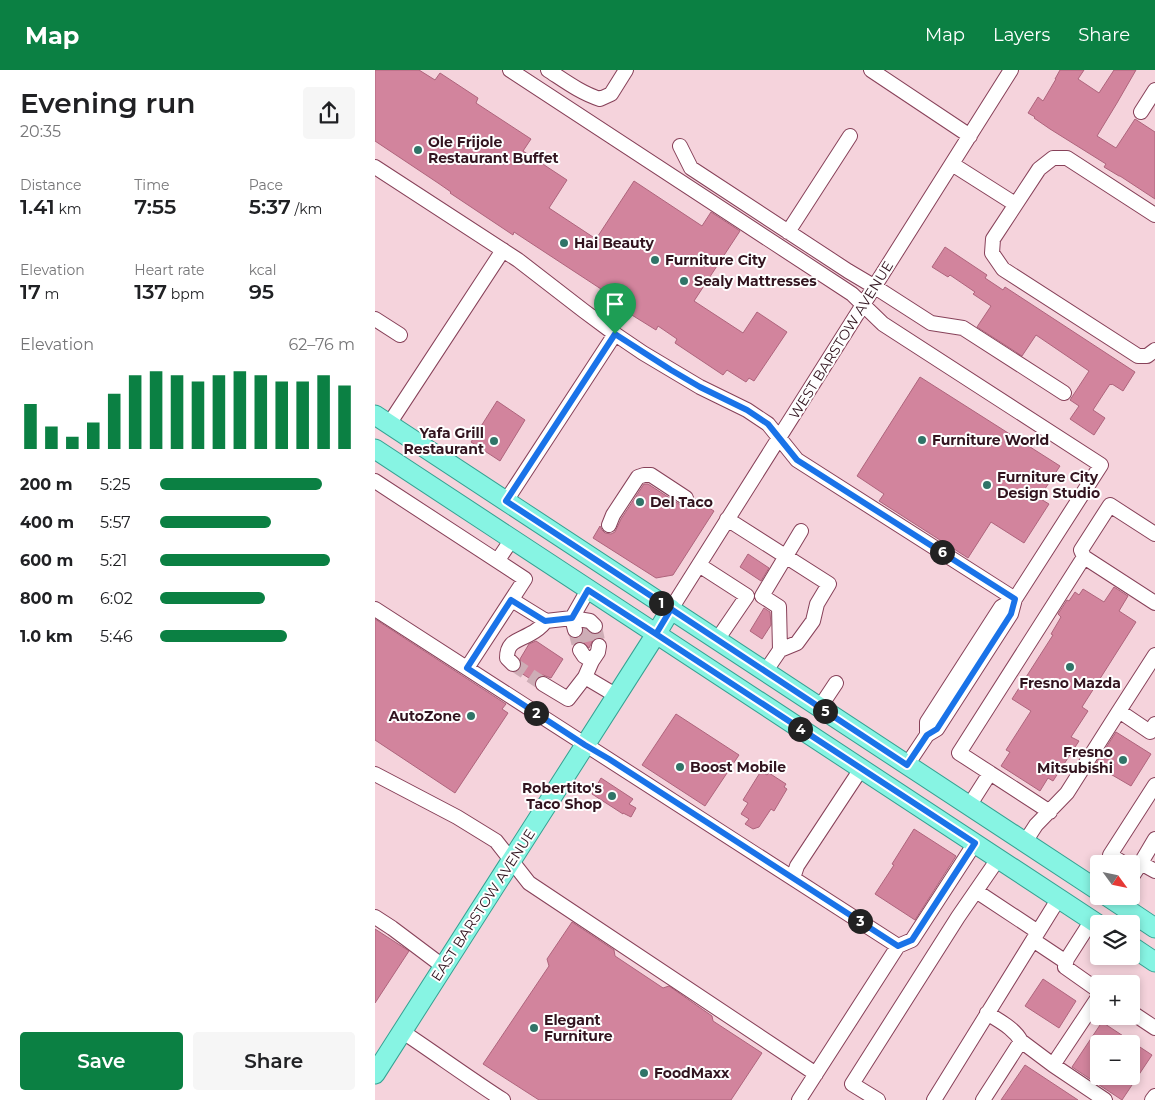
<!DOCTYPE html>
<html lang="en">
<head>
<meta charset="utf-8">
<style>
  body { margin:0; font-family:Montserrat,sans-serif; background:#f6f6f6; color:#202124; height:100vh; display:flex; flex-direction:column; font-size:19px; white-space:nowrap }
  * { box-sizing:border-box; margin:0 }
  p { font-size:16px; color:#757577 }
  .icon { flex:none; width:28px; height:28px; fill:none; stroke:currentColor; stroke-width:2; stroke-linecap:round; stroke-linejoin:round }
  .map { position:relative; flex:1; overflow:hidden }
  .sheet { display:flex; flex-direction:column; background:#fff; width:375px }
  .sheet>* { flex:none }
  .needle { width:32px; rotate:123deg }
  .fabs { position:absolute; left:715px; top:785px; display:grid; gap:10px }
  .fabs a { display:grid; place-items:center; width:50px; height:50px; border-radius:5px; background:#fff; box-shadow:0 2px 8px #0003; font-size:25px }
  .pin { position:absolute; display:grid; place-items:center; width:42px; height:42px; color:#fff; margin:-51px -21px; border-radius:50% 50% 50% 0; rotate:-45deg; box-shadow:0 0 5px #0007 }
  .pin .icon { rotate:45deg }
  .km { position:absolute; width:25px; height:25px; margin:-12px; border-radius:50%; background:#222; color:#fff; font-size:14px; line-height:25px; text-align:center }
  .round { display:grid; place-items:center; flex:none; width:52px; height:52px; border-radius:5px; background:#f6f6f6 }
  .summary { display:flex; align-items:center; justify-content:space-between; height:85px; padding:0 20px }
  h1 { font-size:28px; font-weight:600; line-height:38px }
  .figures { display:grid; grid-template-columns:repeat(3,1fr); gap:8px; height:85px; padding:5px 20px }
  .figures div { display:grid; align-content:center }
  .figures b { font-size:21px; font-weight:600 }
  .figures small { font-size:14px; font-weight:400 }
  .figures p { font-size:14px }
  .chart { height:140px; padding:10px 20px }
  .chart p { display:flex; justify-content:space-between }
  .chart svg { width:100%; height:90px; margin-top:5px; stroke:#0b8043; stroke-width:6 }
  .cta { display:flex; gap:10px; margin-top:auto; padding:10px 20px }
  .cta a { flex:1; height:58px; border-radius:5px; background:#0b8043; color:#fff; font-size:20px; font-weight:600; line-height:58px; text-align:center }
  .cta a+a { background:#f6f6f6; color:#202124 }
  ul { padding:0 20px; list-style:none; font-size:16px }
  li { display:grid; grid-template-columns:80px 60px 1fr; align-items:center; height:38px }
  li i { height:12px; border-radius:6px; background:#0b8043 }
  header { display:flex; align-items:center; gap:30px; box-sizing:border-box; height:70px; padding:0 25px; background:#0b8043; color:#fff }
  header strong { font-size:24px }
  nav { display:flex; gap:28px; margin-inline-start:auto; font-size:18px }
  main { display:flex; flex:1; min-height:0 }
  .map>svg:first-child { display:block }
  .building { fill:#d2849d; stroke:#ae647c; fill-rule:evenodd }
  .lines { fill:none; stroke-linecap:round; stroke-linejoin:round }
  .minor-tunnel { stroke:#ceadb6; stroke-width:14; stroke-dasharray:14 7; stroke-linecap:butt }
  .minor-casing { stroke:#874159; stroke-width:16 }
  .major-casing { stroke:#35a192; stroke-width:21 }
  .minor { stroke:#fff; stroke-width:14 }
  .major { stroke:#87f4e3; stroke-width:19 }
  .route-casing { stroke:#fff; stroke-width:10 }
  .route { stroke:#1a73e8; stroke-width:6 }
  .poi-dot { fill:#307468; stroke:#fefefe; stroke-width:2 }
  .labels { text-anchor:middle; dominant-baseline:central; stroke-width:4; stroke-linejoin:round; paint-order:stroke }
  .poi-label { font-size:14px; font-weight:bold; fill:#32141f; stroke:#fefefe; text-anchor:start }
  .street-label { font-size:14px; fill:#32141f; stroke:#fefefe }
</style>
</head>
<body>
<header>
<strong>Map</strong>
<nav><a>Map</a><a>Layers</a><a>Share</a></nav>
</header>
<main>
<section class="sheet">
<div class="summary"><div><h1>Evening run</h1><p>20:35</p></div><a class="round"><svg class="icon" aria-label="share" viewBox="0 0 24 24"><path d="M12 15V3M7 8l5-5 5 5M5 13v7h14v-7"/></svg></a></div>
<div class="figures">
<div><p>Distance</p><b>1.41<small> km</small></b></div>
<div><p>Time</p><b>7:55</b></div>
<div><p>Pace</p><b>5:37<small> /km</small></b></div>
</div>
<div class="figures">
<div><p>Elevation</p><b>17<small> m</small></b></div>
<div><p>Heart rate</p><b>137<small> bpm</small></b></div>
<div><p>kcal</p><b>95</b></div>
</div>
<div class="chart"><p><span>Elevation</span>62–76 m</p>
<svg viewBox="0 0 160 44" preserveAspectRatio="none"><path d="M5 44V22M15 44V33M25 44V38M35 44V31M45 44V17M55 44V8M65 44V6M75 44V8M85 44V11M95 44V8M105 44V6M115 44V8M125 44V11M135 44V11M145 44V8M155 44V13"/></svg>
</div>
<ul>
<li><b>200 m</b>5:25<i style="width:83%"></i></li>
<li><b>400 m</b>5:57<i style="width:57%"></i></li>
<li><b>600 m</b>5:21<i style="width:87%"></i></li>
<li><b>800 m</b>6:02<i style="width:54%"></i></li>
<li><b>1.0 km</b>5:46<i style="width:65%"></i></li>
</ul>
<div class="cta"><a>Save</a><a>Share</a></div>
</section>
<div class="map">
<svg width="780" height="1030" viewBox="0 0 780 1030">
  <rect width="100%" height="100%" fill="#f5d3dc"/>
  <path class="building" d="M0 0H44L60 10 65 3 103 28 101 33 156 69 148 81 192 110 174 138 221 169 259 111 327 156 336 142 365 161 319 231 368 263 382 242 412 262 379 311 374 308 371 312 352 300 348 305 300 273 302 269 283 256 281 260 252 242 255 238 139 162 138 165 75 123 76 122 63 113 0 71Z
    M685 0H709L703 9 724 23 739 0H761L742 33 722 66 741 78 760 49 780 62V129L745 106H744L729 97 731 94 675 59 659 48 660 47 653 43 663 27 668 31 681 9H680Z
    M570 177 612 205 610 208 628 220 630 217 760 302 748 321 737 314 736 315 735 314 718 340 730 348 719 365 695 349 704 336 695 330 714 301 661 265 647 286 602 257 616 236 598 224 600 222 575 205 573 207 557 197Z
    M545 307 685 396 664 428 674 434 649 473 616 452 593 488 504 431 509 424 482 406Z
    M122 331 150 350 125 391 96 372Z
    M269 414H273L307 436 311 437 315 436 319 432 320 429 339 441 298 505 281 508 218 468 225 456 227 460 230 463 236 464 240 462 246 449Z
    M373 484 394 498 386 511 365 497Z
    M739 517 753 526 744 541 761 552 707 637 713 641 696 667 704 671 678 711 673 708 665 721 626 696 635 682 631 680 656 641 637 629 678 565 676 564 686 547 683 544 692 530 694 531 700 522 704 525 708 519 729 532Z
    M389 538 395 542 396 555 387 569 375 561Z
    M0 549 131 634 127 639 133 643 80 723 0 670Z
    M209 559 218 565 223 564 227 562 228 568H221L218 570 214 578 208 572 204 571 199 574 198 568 202 569 206 567 208 563Z
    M161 571 188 589 176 608 168 605 163 607 160 612 143 601 147 596 145 589 154 574Z
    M301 644 364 685 330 736 267 695Z
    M741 662 776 684 756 716 720 695Z
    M386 701 392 705 394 703 411 714 409 717 412 719 399 741 396 739 384 757 378 759 370 754 374 749 366 744 373 733 368 730Z
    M226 708 258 729 254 734 261 738 256 747 248 743V744L217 724Z
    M539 759 581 786 540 850 500 824 519 795 517 794Z
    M197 852 239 880 240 886 288 918 294 916 337 946 338 951 387 983 356 1030H164L108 994 174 896 172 889Z
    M0 859 34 881 0 933Z
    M668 909 701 931 684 958 650 936Z
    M727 952 777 985 747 1030 697 997ZM724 974H756V1006H724Z
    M650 995 703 1030H626Z"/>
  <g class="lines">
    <path class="minor-tunnel" d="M220 556 224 576
      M210 558 215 578
      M200 560 205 580
      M138 594 168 614"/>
    <g class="minor-casing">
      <path id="minor" d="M135 0 477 224 508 254 726 395 640 529 636 544 562 659 552 665 532 695
        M173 0C190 11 206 23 225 29L236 24 251 0
        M496 0 595 66
        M766 42 780 20
        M305 76 316 98 473 201 500 217 556 253 588 258 689 323
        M577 94 640 134
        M0 97 143 190 209 241 240 264 268 283 325 317 372 340 393 354 422 390 640 529
        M780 145 692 88H678L664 99 618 169 617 183 628 199 763 286H772L780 280
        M413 162 475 66
        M0 249 25 265
        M14 354 128 180
        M0 411 150 509 92 598
        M131 431 240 264
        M352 449 454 514 442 534 438 551 422 573 405 580 390 602
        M234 455 238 445 263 407 269 405H276L311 428
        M709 487 780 533
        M123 490 137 469
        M324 495 372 526 342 570
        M137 530 171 551 197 548 213 520
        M0 539 523 876
        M296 539 636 0
        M200 560 197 548 215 551 220 556
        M205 580 209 586 217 591
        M405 580 404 537 387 526 426 461
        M138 594 132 588C132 571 143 571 155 564 161 561 167 556 171 551
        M210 607 242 626
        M168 614 193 629 210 607 217 591 223 582 224 576
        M445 637 461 613
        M744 641 780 585
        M552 665V652L626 537 640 529
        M615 703 675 742
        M0 704 82 747 121 771 154 813 441 1004
        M594 736 615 703 584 683 709 487 706 480 735 435 780 464
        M650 772 661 755 692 723 744 641 775 662 780 654
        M750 794 735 785 780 715
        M764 796 780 769
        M418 808 422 796 486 699
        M756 808 764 796H771L780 801
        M601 821 663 862
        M0 847 17 858 69 897
        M717 850 692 889 690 897 724 921
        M658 870 691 892
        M756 942 780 958
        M612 943C624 951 639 958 646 971
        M28 962C61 984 94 1008 128 1030
        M678 995 730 1030
        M424 1030 523 876 537 870 600 773
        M503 1030 477 1014 583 847 623 789
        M559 1030 684 828
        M608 1030 646 971 678 995 724 926
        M777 1030 780 1026"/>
    </g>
    <g class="major-casing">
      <path id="major" d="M0 345 724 821
        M0 379 724 855
        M732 826 780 858
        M756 876 780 892
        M0 1004 281 564 296 539"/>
    </g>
    <use href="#minor" class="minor"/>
    <use href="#major" class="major"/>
  </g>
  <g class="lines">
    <g class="route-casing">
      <path id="route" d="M240 264 131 431 296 539 281 564 213 520 197 548 170 551 136 530 92 598 210 675 234 689 523 876 537 870 600 773 281 564 296 539 532 695 552 665 562 659 636 544 640 529 422 390 393 354 372 340 325 317 296 300 240 264"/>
    </g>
    <use href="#route" class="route"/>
  </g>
  <g class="poi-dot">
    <circle cx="43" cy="80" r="5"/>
    <circle cx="189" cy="173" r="5"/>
    <circle cx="280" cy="190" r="5"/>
    <circle cx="309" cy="211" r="5"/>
    <circle cx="547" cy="370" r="5"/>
    <circle cx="119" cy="371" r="5"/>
    <circle cx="612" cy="415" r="5"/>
    <circle cx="265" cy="432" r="5"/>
    <circle cx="695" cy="597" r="5"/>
    <circle cx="96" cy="646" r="5"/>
    <circle cx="748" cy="690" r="5"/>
    <circle cx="305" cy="697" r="5"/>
    <circle cx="237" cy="726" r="5"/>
    <circle cx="159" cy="958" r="5"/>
    <circle cx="269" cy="1003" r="5"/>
  </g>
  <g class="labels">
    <g class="poi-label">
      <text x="53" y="72">Ole Frijole<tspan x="53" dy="16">Restaurant Buffet</tspan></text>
      <text x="199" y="173">Hai Beauty</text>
      <text x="290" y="190">Furniture City</text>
      <text x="319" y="211">Sealy Mattresses</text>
      <text x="109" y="363" text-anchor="end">Yafa Grill<tspan x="109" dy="16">Restaurant</tspan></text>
      <text x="557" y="370">Furniture World</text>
      <text x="622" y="407">Furniture City<tspan x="622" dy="16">Design Studio</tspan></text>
      <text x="275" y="432">Del Taco</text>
      <text x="695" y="613" text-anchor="middle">Fresno Mazda</text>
      <text x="86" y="646" text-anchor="end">AutoZone</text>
      <text x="738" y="682" text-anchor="end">Fresno<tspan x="738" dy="16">Mitsubishi</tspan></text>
      <text x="315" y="697">Boost Mobile</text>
      <text x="227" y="718" text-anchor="end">Robertito's<tspan x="227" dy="16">Taco Shop</tspan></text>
      <text x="169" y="950">Elegant<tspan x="169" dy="16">Furniture</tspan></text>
      <text x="279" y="1003">FoodMaxx</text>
    </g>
    <g class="street-label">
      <text transform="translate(466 270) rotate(-58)">WEST BARSTOW AVENUE</text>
      <text transform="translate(108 835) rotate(-57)">EAST BARSTOW AVENUE</text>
    </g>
  </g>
</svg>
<div class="fabs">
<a><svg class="needle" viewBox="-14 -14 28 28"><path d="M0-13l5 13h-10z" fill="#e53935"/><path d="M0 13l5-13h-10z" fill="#757577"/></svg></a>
<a><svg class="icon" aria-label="layers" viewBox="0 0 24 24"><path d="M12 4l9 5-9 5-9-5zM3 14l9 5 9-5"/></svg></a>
<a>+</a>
<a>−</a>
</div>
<div class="pin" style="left:240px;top:264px;background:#1e9e55"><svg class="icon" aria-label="arrive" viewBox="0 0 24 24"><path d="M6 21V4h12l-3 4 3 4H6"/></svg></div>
<b class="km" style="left:286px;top:533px">1</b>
<b class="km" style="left:161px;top:643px">2</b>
<b class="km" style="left:485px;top:851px">3</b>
<b class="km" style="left:425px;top:659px">4</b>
<b class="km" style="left:450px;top:641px">5</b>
<b class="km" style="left:567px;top:482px">6</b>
</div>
</main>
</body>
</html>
